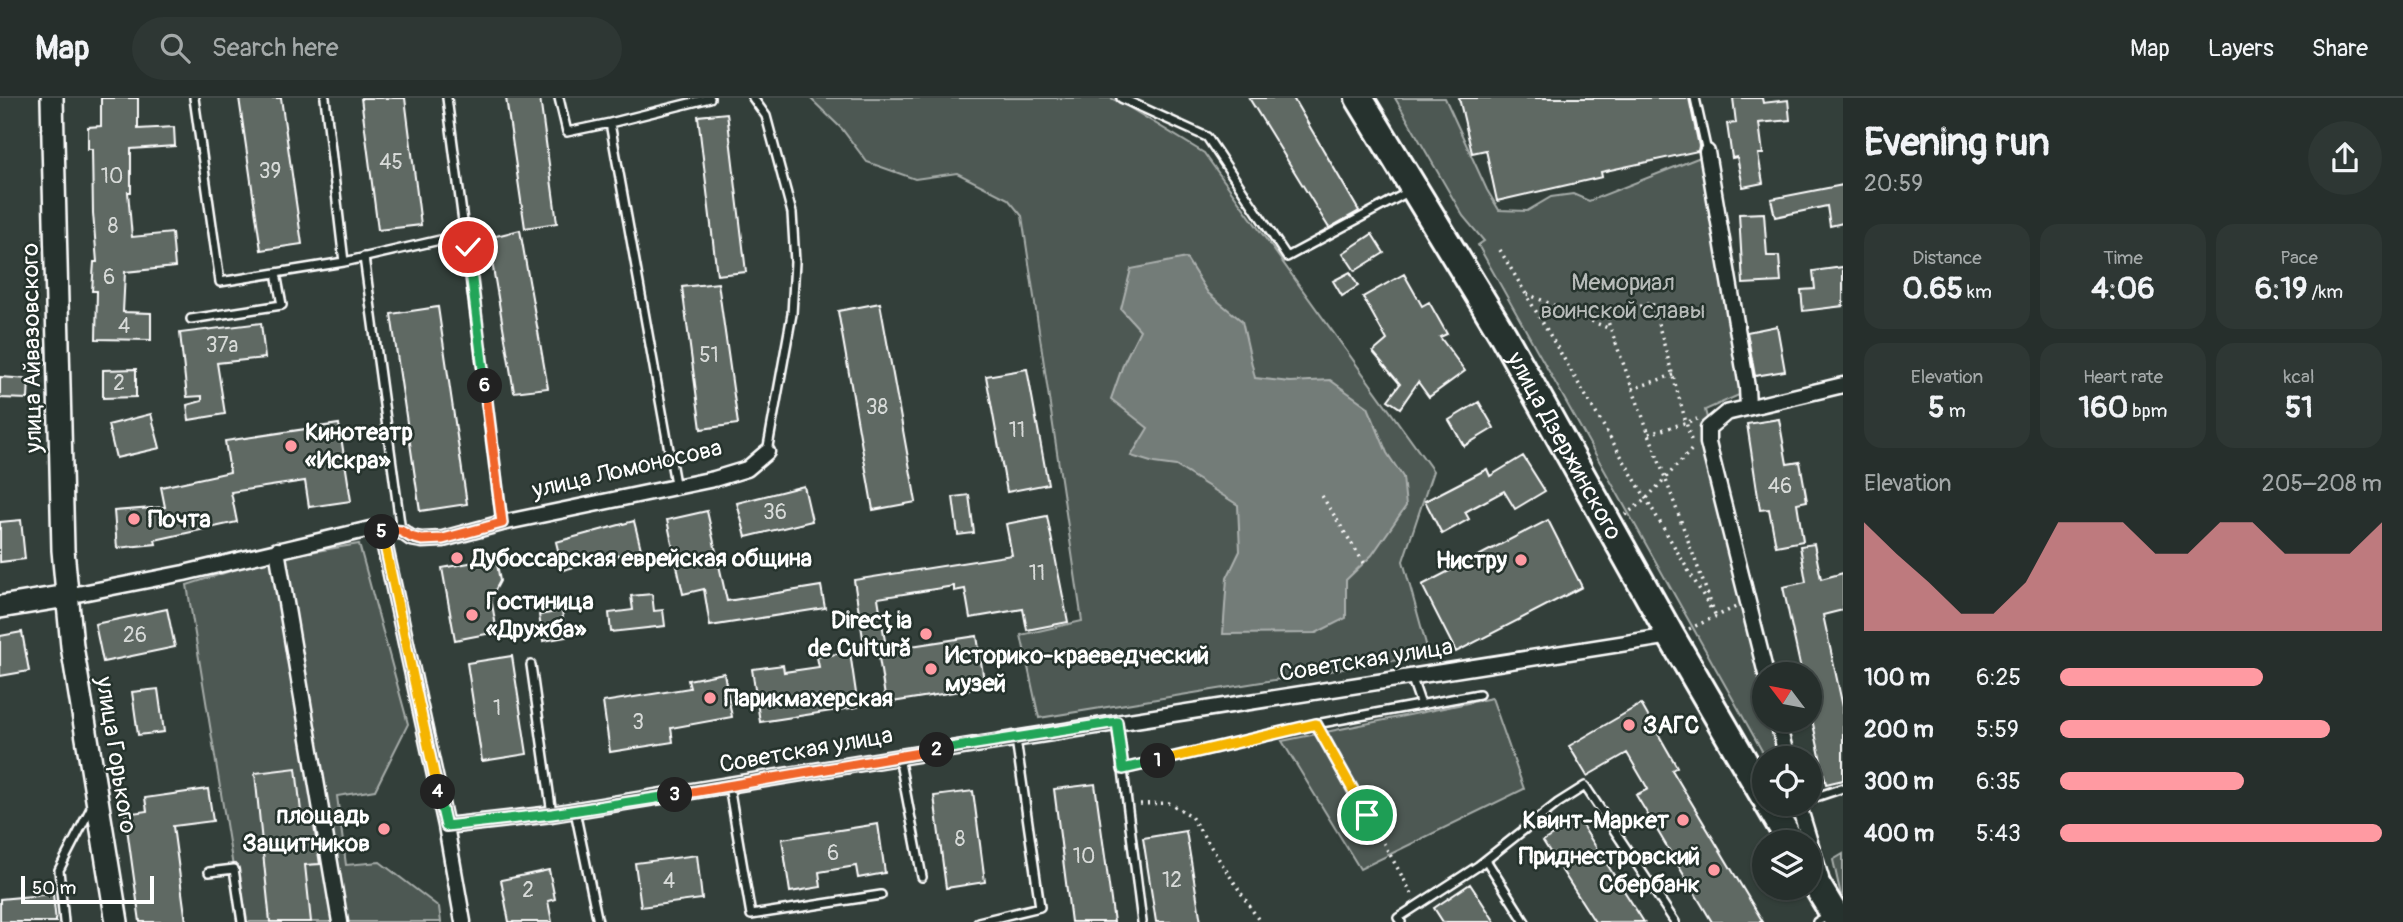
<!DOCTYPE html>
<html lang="en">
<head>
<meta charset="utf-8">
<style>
  body { margin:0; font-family:Pangolin,sans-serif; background:#2e3734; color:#f1f3f6; height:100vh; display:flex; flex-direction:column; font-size:26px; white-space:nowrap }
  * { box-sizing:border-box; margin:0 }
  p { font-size:23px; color:#a4a9a9 }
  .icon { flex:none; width:38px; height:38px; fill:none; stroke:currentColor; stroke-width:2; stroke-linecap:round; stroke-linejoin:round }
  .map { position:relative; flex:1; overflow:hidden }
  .details { display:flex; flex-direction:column; background:#262f2c; width:560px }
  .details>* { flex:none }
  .needle { width:46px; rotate:302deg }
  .tools { position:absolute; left:1752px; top:564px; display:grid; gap:14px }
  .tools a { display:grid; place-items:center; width:70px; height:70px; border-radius:50%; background:#262f2c; box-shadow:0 2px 5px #0004,0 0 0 2px #424a48; font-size:35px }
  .scale { position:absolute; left:21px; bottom:18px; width:133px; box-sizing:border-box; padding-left:7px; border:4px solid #fff; border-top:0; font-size:19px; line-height:24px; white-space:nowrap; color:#fff; -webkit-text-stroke:5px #26332d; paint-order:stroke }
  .pin { position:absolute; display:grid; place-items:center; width:60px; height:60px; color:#fff; margin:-30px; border:4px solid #fff; border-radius:50%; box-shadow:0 2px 7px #0007 }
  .km { position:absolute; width:35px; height:35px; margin:-18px; border-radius:50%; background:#222; color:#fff; font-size:19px; line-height:35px; text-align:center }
  .round { display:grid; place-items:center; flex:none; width:74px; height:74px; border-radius:37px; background:#2e3734 }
  .headline { display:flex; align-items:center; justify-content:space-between; height:119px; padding:0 21px }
  h1 { font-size:38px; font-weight:700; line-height:52px }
  .stats { display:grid; grid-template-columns:repeat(3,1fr); gap:10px; height:119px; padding:7px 21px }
  .stats div { display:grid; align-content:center; border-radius:18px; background:#2e3734; text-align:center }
  .stats b { font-size:30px; font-weight:700 }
  .stats small { font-size:19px; font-weight:400 }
  .stats p { font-size:19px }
  .chart { height:196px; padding:14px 21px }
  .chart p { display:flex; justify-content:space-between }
  .chart svg { width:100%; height:126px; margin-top:7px; fill:#ff9aa2; opacity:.7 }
  ul { padding:0 21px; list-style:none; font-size:23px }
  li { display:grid; grid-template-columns:112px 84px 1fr; align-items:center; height:52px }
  li i { height:18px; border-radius:9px; background:#ff9aa2 }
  header { display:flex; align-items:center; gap:42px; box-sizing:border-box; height:98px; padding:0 35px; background:#262f2c; border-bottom:2px solid #424a48 }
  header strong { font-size:33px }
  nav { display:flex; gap:38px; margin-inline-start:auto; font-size:24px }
  .search { width:490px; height:63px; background:#2e3734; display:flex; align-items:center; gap:18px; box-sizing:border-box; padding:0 24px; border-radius:38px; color:#a4a9a9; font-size:26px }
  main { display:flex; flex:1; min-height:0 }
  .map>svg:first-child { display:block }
  .green { fill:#4d5853; stroke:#a6aca9; stroke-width:2 }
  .water { fill:#737b78; stroke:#abb0ae; stroke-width:2 }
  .building { fill:#5f6964; stroke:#fff; stroke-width:2 }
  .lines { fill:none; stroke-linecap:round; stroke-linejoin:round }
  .lane-casing { stroke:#fff; stroke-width:12 }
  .street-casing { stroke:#fff; stroke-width:19 }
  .secondary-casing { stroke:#fff; stroke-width:26 }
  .highway-casing { stroke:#fff; stroke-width:32 }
  .path { stroke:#fff; stroke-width:3.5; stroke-dasharray:2 5; stroke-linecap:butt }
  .lane { stroke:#26332d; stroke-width:7 }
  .street { stroke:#26332d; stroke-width:14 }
  .secondary { stroke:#26332d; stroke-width:21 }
  .highway { stroke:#26332d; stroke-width:26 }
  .split-1-casing { stroke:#fff; stroke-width:14 }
  .split-2-casing { stroke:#fff; stroke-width:14 }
  .split-3-casing { stroke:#fff; stroke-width:14 }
  .split-4-casing { stroke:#fff; stroke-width:14 }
  .split-5-casing { stroke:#fff; stroke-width:14 }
  .split-6-casing { stroke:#fff; stroke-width:14 }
  .split-7-casing { stroke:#fff; stroke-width:14 }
  .split-1 { stroke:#f5b400; stroke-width:9 }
  .split-2 { stroke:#22a559; stroke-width:9 }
  .split-3 { stroke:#f0652b; stroke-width:9 }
  .split-4 { stroke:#22a559; stroke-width:9 }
  .split-5 { stroke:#f5b400; stroke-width:9 }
  .split-6 { stroke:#f0652b; stroke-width:9 }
  .split-7 { stroke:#22a559; stroke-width:9 }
  .poi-dot { fill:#ff9aa2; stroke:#26332d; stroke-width:2.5 }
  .labels { text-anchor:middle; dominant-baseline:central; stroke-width:5; stroke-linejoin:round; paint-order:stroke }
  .number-label { font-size:21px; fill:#d7dad8 }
  .park-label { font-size:24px; fill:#b8bcba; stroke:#26332d }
  .street-label { font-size:24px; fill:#fff; stroke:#26332d }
  .poi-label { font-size:24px; font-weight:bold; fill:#fff; stroke:#26332d; text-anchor:start }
</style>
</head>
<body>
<header>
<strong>Map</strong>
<div class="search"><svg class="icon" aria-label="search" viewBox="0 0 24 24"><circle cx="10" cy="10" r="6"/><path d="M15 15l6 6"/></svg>Search here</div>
<nav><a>Map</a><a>Layers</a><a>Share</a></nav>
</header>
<main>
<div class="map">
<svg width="1843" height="824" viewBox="0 0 1843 824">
  <rect width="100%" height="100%" fill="#333f3a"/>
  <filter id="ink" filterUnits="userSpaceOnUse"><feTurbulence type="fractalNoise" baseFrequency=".0143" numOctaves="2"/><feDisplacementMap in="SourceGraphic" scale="14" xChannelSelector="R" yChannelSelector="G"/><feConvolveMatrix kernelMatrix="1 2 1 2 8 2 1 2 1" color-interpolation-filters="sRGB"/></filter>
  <g filter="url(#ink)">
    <path class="green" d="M810 0H1111L1125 7 1204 55 1433 373 1403 463 1429 557 1039 620 1021 537 1082 523 1022 118 1008 101 957 75 915 81 867 64 842 31Z
      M1395 0H1445L1487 92 1499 112 1527 113 1551 99 1573 96 1589 103 1703 58 1741 286 1739 297 1705 312 1772 576H1764V621H1784L1793 660H1766L1478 147 1484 143 1463 118Z
      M359 446 408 626 375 692 337 698 346 767 380 764 439 809 441 824H242L187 487 268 461Z
      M1492 600 1524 691 1360 771 1282 643Z
      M1843 756V806L1833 762Z"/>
    <path class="water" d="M1186 160 1208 195 1242 223 1255 280 1290 284 1330 282 1368 309 1387 355 1403 379 1406 408 1372 457 1346 482V520L1316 535 1223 536 1227 480 1240 453 1238 407 1176 368 1154 365 1131 358 1148 330 1111 301 1124 264 1140 232 1121 211 1131 171Z"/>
    <path class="building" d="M101 0H138V31L174 29 175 48 131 51V94H128L132 139 172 135 175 169 125 174 123 214 151 215V242L96 241 97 193H92L94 164H97L93 115 92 51H88V29L101 28Z
      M239 0H281L302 146 261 152Z
      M361 0H405L421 127 378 132Z
      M506 0H540L557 125 525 130Z
      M1249 0H1293L1359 113 1329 130Z
      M1459 0H1689L1699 48 1698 53 1601 74 1602 79 1497 103 1486 52 1472 55Z
      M1733 0H1762L1763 5 1788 2 1790 22 1759 25 1763 56H1758L1763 85 1743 89 1737 59 1732 60 1727 26 1736 25Z
      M727 15 746 174 717 177 698 18Z
      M1843 87V125L1830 128 1827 108 1775 119 1771 101Z
      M1764 115 1767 158H1779L1781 184 1743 186 1739 116Z
      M520 132 548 290 514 294 488 140Z
      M1372 136 1384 155 1355 173 1343 155Z
      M1843 169V208L1803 213 1801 192 1815 191 1813 173Z
      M1350 174 1358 188 1342 198 1333 183Z
      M1404 176 1422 208 1429 204 1447 236 1440 239 1465 273 1429 299 1418 284 1400 310 1388 302 1400 286 1373 254 1387 242 1363 199Z
      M718 185 738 326 701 331 682 189Z
      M880 205 916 404 873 412 838 213Z
      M438 209 467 406 420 413 391 216Z
      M261 225 265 260 217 265 225 316 189 322 187 307 202 303V298L187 299 180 235Z
      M1777 228 1785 273 1755 278 1747 234Z
      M136 271V299L103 300V272Z
      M1027 271 1048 386 1007 394 986 278Z
      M0 279 29 281 28 301 0 300Z
      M1479 304 1494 330 1464 348 1449 322Z
      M151 316 160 350 116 360 108 327Z
      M1779 321 1787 366 1800 364 1807 403 1797 405 1803 443 1776 448 1769 411 1760 412 1747 326Z
      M339 326 351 403 309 409 305 383 231 394 237 424 155 442 156 446 117 450 114 413 165 409 161 389 230 374 225 343Z
      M1523 358 1545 393 1515 411 1504 393 1465 414 1469 421 1442 436 1425 403 1487 371 1490 378Z
      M804 388 812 423 746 439 737 405Z
      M969 397 974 435 958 437 953 399Z
      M707 413 727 503 821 488 825 510 710 528 704 491 683 496 667 422Z
      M1047 418 1068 524 1027 532 1023 511 970 520 965 491 954 493V488L878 500 886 549 865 553 854 482 1012 457 1006 426Z
      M21 422 25 461 0 464V424Z
      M1548 422 1582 489 1456 554 1422 487Z
      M634 423 641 451 563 472 556 444Z
      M1814 446 1821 481 1843 475V512L1823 517 1843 609V682L1826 686 1810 612V576H1802L1783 489 1806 484 1800 448Z
      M496 460 500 483 491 500 497 534 455 542 442 470Z
      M652 496 654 513 663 512 665 528 611 534 609 515 633 512 631 498Z
      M167 511 175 549 103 564 95 526Z
      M562 513 566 539 543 543 539 517Z
      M22 534 29 573 0 578V538Z
      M977 538 985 589 886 605 878 553Z
      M850 554 858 609 760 624 752 571 783 567 784 574 819 569 817 559Z
      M512 558 527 656 482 663 467 565Z
      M724 575 732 619 671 630 673 644 610 654 603 604 690 590 688 582Z
      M158 591 164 634 138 637 132 594Z
      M1641 606 1677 669 1672 672 1763 824H1712L1636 697 1648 691 1627 655 1587 678 1569 648Z
      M296 670 302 722 313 721 320 766 305 767 311 824H270L255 675Z
      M1095 686 1114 824H1071L1054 691Z
      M208 691 213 723 173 728 186 824H140L125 716 147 713 145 700Z
      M973 693 985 784 946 790 934 698Z
      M1578 721 1644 824H1595L1543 743Z
      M878 726 885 775 858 780 856 768 819 774 821 789 790 794 782 741Z
      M1186 733 1201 824H1156L1143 740Z
      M697 757 702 801 641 809 635 765Z
      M549 772 555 801 548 803 552 824H509L501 782Z
      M1470 786 1495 824H1443L1434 810Z
      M53 796 56 824H0V801Z"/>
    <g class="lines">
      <g class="lane-casing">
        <path id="lane" d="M194 0 220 184 344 164 466 136
          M325 0 344 164
          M447 0 502 425
          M559 0 567 34 610 25 676 391
          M753 0 766 18 792 115 795 164 792 216 767 354
          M1121 0 1207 39 1287 159 1410 93
          M1695 0 1707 54
          M610 25 710 0
          M364 159 401 433
          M191 221 282 207 276 175
          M531 567 552 716
          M1411 578 1421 607
          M1117 624 1142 824
          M899 659 922 779
          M1123 671 1316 626 1479 596
          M729 688 751 817 881 797
          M1810 701 1843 690
          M575 713 598 824
          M1486 762 1525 824
          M209 774 234 771 242 824
          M64 824 59 772 92 708
          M978 824 1040 809 1016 641
          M1401 824 1398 820 1478 768 1558 705 1585 688 1675 824
          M1817 824 1829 817"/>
      </g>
      <g class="street-casing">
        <path id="street" d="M1707 54 1747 289 1748 309
          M381 431 446 728 463 824
          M277 452 340 824
          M67 498 184 475 370 431 401 433 411 440 422 442 443 441 502 425 714 381 747 371 767 354
          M1766 576 1708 345V330L1726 315 1843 287
          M1777 621 1787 660
          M1798 705 1821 780
          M446 728 552 716 899 659 1671 538"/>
      </g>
      <g class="secondary-casing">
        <path id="secondary" d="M52 0 63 452 72 548 117 824
          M0 509 67 498"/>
      </g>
      <g class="highway-casing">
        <g id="highway">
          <path id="s1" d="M1359 0 1503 237 1671 538 1764 698"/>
          <path d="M1768 705 1791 744"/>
          <path d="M1810 776 1839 824"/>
        </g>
      </g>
      <path class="path" d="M1500 152 1711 511
        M1527 196 1610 231
        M1632 291 1673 277
        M1649 336 1697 321
        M1691 342 1652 204 1607 221 1716 519
        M1322 398 1364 465
        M1625 417 1646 401 1694 349
        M1689 531 1736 509
        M1322 635 1412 796
        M1140 706 1169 705 1190 717 1260 824"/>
      <use href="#lane" class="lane"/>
      <use href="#street" class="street"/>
      <use href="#secondary" class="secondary"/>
      <use href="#highway" class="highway"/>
    </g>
  </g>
  <g class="lines" filter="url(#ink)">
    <g class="split-1-casing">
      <path id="split-1" d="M1158 663 1316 626 1367 717"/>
    </g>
    <g class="split-2-casing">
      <path id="split-2" d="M937 652 1117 624 1123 671 1158 663"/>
    </g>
    <g class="split-3-casing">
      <path id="split-3" d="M675 697 937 652"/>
    </g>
    <g class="split-4-casing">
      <path id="split-4" d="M438 694 446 728 552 716 675 697"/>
    </g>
    <g class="split-5-casing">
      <path id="split-5" d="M382 434 438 694"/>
    </g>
    <g class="split-6-casing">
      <path id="split-6" d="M382 434 381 431 401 433 411 439 422 442 443 441 502 425 485 288"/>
    </g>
    <g class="split-7-casing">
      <path id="split-7" d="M468 149 485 288"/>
    </g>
    <use href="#split-1" class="split-1"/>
    <use href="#split-2" class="split-2"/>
    <use href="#split-3" class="split-3"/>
    <use href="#split-4" class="split-4"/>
    <use href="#split-5" class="split-5"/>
    <use href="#split-6" class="split-6"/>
    <use href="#split-7" class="split-7"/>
  </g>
  <g class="poi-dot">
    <circle cx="291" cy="348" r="7"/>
    <circle cx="134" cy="421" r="7"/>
    <circle cx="457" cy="460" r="7"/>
    <circle cx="1521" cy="462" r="7"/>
    <circle cx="472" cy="517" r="7"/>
    <circle cx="926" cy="536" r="7"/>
    <circle cx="931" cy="571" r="7"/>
    <circle cx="710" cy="600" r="7"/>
    <circle cx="1629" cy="627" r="7"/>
    <circle cx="1683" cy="722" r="7"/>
    <circle cx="384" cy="731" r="7"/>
    <circle cx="1714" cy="772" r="7"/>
  </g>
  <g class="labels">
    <g class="number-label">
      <text x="391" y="64">45</text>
      <text x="270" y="73">39</text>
      <text x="112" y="78">10</text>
      <text x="113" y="128">8</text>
      <text x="109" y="179">6</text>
      <text x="124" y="228">4</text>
      <text x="222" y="247">37а</text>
      <text x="709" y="257">51</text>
      <text x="119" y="285">2</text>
      <text x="877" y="309">38</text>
      <text x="1017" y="332">11</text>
      <text x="1780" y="388">46</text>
      <text x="775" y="414">36</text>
      <text x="1037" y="475">11</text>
      <text x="135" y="537">26</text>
      <text x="497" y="610">1</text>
      <text x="638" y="624">3</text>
      <text x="960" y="741">8</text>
      <text x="833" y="755">6</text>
      <text x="1084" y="758">10</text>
      <text x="1172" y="782">12</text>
      <text x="669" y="783">4</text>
      <text x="528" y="792">2</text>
    </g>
    <g class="park-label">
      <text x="1623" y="184">Мемориал<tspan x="1623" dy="28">воинской славы</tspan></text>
    </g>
    <g class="street-label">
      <text transform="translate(32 250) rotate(-91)">улица Айвазовского</text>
      <text stroke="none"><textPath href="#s1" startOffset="404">улица Дзержинского</textPath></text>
      <text transform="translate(627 371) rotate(-13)">улица Ломоносова</text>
      <text transform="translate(1366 562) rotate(-9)">Советская улица</text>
      <text transform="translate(806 652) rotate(-10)">Советская улица</text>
      <text transform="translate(116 657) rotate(81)">улица Горького</text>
    </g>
    <g class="poi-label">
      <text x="305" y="334">Кинотеатр<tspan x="305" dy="28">«Искра»</tspan></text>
      <text x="148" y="421">Почта</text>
      <text x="471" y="460">Дубоссарская еврейская община</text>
      <text x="1507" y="462" text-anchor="end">Нистру</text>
      <text x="486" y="503">Гостиница<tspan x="486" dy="28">«Дружба»</tspan></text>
      <text x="912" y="522" text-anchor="end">Direcția<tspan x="912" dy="28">de Cultură</tspan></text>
      <text x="945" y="557">Историко-краеведческий<tspan x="945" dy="28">музей</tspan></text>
      <text x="724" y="600">Парикмахерская</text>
      <text x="1643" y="627">ЗАГС</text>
      <text x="370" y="717" text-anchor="end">площадь<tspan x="370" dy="28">Защитников</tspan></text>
      <text x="1669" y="722" text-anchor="end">Квинт-Маркет</text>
      <text x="1700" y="758" text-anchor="end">Приднестровский<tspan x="1700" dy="28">Сбербанк</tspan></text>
    </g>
  </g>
</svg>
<div class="tools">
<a><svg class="needle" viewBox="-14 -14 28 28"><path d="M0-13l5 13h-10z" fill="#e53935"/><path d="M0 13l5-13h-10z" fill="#a4a9a9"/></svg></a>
<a><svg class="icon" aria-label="locate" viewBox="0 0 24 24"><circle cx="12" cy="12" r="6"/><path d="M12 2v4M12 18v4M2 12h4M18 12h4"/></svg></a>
<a><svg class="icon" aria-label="layers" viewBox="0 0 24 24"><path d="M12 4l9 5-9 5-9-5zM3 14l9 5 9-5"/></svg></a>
</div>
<div class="scale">50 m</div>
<div class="pin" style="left:1367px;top:717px;background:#1e9e55"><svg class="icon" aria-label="arrive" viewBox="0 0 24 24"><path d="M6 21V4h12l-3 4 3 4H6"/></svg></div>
<div class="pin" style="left:468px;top:149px;background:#d93025"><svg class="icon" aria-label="check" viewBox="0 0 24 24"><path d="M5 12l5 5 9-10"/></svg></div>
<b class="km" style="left:1158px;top:663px">1</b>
<b class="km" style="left:937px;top:652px">2</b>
<b class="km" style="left:675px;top:697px">3</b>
<b class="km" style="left:438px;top:694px">4</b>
<b class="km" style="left:382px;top:434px">5</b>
<b class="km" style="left:485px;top:288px">6</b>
</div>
<section class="details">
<div class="headline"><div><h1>Evening run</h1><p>20:59</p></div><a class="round"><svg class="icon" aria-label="share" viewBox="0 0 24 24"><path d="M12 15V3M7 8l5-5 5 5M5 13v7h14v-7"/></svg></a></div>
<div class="stats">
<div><p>Distance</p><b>0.65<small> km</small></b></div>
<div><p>Time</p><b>4:06</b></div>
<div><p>Pace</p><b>6:19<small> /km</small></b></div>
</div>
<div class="stats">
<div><p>Elevation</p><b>5<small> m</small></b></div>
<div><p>Heart rate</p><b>160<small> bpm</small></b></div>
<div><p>kcal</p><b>51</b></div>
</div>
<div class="chart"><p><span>Elevation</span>205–208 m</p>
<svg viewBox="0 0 160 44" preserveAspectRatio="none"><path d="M0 44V6L10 17L20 27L30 38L40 38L50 27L60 6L70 6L80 6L90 17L100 17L110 6L120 6L130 17L140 17L150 17L160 6V44z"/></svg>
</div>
<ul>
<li><b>100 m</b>6:25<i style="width:63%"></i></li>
<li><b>200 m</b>5:59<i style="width:84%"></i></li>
<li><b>300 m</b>6:35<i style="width:57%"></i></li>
<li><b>400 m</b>5:43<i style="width:100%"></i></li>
</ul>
</section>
</main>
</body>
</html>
